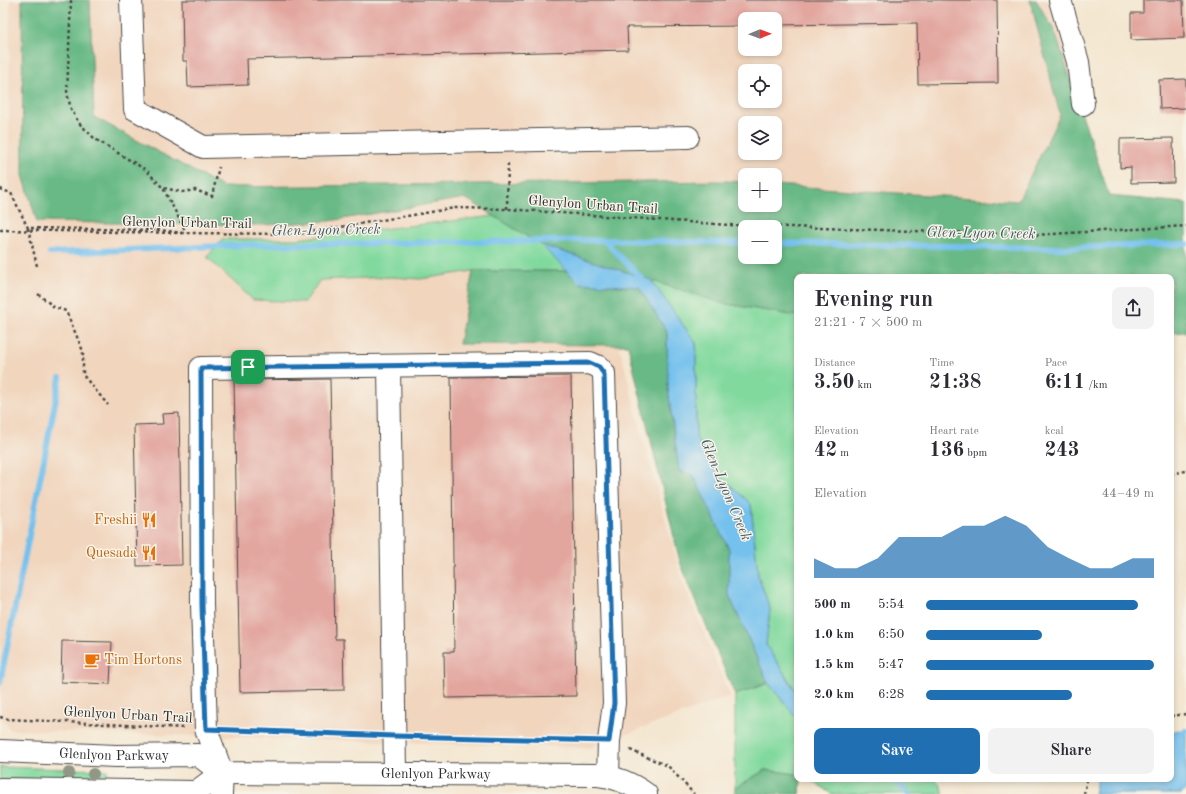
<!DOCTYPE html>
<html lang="en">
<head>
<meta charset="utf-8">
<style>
  body { margin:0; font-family:"Old Standard TT",serif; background:#f2f2f3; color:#2b2b33; height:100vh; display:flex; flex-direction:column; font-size:15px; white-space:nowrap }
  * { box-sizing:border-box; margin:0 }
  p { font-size:13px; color:#7c7c81 }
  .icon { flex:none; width:22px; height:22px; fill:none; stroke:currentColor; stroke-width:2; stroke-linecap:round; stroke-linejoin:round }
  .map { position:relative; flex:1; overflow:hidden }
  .drawer { position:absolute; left:794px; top:274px; width:380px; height:508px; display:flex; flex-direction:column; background:#fff; border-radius:8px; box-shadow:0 2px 6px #0003 }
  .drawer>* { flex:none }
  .needle { width:26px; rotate:89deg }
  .controls { position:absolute; left:738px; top:12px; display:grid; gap:8px }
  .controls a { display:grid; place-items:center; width:44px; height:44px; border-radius:8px; background:#fff; box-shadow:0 2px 6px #0003; font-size:20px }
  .pin { position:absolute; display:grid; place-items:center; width:34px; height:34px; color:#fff; margin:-17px; border-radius:8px; box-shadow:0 2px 6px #0006 }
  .round { display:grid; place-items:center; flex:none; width:42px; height:42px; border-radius:8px; background:#f2f2f3 }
  .overview { display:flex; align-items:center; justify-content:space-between; height:68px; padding:0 20px }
  h1 { font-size:22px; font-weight:600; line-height:30px }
  .figures { display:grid; grid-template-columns:repeat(3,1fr); gap:6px; height:68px; padding:4px 20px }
  .figures div { display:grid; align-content:center }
  .figures b { font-size:20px; font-weight:600 }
  .figures small { font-size:11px; font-weight:400 }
  .figures p { font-size:11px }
  .chart { height:112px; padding:8px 20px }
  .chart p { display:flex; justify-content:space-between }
  .chart svg { width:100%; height:72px; margin-top:4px; fill:#1f6fb2; opacity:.7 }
  .cta { display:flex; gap:8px; margin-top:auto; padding:8px 20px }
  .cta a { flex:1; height:46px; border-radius:8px; background:#1f6fb2; color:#fff; font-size:16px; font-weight:600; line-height:46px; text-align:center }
  .cta a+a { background:#f2f2f3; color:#2b2b33 }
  ul { padding:0 20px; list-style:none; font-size:13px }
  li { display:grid; grid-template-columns:64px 48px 1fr; align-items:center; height:30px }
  li i { height:10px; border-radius:5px; background:#1f6fb2 }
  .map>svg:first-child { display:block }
  .built { fill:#f1d5bd; fill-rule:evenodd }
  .green { fill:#81d99e; stroke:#568264 }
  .forest { fill:#68b985; stroke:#4a7258; fill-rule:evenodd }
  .water { fill:#74c1ee; stroke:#50768c }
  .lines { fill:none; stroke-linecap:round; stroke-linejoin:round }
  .stream { stroke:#74c1ee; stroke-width:6 }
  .building { fill:#e2a69f }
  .minor-casing { stroke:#494744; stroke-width:24 }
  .path { stroke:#494744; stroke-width:2.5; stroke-dasharray:3 3; stroke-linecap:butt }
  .minor { stroke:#fff; stroke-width:22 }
  .path-bridge { stroke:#494744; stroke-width:2.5; stroke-dasharray:3 3; stroke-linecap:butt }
  .tree { fill:#919786 }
  .route-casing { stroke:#fff; stroke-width:8 }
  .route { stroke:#1f6fb2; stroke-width:5 }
  .labels { text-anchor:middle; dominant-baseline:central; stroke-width:3; stroke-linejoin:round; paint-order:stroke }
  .street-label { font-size:14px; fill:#2b2b2b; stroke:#f7f3e8 }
  .food-label { font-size:14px; fill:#c56008; stroke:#f7f3e8; text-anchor:end }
  .water-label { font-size:15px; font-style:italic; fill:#415866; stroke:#f7f3e8 }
</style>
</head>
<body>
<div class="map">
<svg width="1186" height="794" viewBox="0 0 1186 794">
  <rect width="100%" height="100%" fill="#f7f3e8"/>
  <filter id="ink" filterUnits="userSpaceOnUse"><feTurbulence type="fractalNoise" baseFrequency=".025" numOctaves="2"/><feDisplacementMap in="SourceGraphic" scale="8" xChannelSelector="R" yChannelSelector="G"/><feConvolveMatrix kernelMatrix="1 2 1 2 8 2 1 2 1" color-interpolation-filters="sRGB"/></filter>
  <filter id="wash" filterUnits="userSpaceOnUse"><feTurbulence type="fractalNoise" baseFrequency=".012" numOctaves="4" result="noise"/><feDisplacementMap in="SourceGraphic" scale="16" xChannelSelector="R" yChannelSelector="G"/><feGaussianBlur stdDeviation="0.9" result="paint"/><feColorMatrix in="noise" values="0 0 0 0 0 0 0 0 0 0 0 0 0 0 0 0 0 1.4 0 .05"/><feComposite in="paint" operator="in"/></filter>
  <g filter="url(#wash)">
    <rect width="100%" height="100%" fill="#f4e7d1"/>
    <path class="built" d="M10 0H1060L1083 104 1086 228 745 227 622 239 620 349 641 431 682 580 730 696 589 748 11 730 0 717V405L7 361ZM745 19H775V49H745ZM745 71H775V101H745ZM745 123H775V153H745ZM745 175H775V205H745Z"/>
    <path class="green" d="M494 216 541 245 568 271H473L420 279 392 277 320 280 305 302 253 300 207 257 223 239H296Z
      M651 280 721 303 797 316V693L766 645 770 609 758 576 751 504 716 472 696 437V343Z
      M768 683 797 718V774L765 770 735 788V695Z
      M0 767 107 770V778L0 780Z
      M809 779H934L940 785 944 794H832Z"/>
    <path class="forest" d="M22 0H90L94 117 223 187 726 181 745 182V205H775V185L1018 201 1060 115 1030 0H1036L1055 32 1109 196 1186 203V332L1171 333V277H797V316L721 303 541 245 465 198 330 221 263 225 37 222 23 175ZM745 227H775V257H745Z
      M473 271H568L579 283 639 287 667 332 668 389 679 471 693 475 729 549V595L768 683 735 695 680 562 628 345 459 344Z
      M765 770 797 774V779H801L800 794H735V788Z"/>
    <path class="water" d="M541 245 651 280 696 343V437L716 472 751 504 758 575 770 609 766 645 797 693V718L768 683 729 595V549L693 475 679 471 668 389 667 332 639 287 579 283Z
      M1179 730 1186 734V789L1181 794H1094L1097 779H1171V732Z"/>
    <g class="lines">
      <path class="stream" d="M604 240 745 243
        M775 243 1061 248 1186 244
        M50 253 247 245 604 240 643 280
        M0 683 60 378
        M1171 736 1186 731
        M892 779 909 794"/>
    </g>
    <g id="blocks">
      <path class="building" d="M182 0H997L998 83 918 84 917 23 775 25V19H745V26L627 27 628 50 247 59 248 85 188 87 187 61H183Z
        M1143 0H1183L1184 38 1131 40V13H1143Z
        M1186 79V108L1160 109 1159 80Z
        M1173 138 1174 182 1131 183V167L1120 168V139Z
        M571 376 576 696 445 698 444 652H454L451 377Z
        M330 379 335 639H343L344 690 240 692 234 380Z
        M179 413 182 565 137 566 134 425 163 424 162 414Z
        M62 641 112 642 110 684 61 682Z"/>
    </g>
  </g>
  <g filter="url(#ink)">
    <use href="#blocks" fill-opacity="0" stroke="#494744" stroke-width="1"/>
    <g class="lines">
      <g class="minor-casing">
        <g id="minor">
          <path d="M131 0 135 109 203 147 688 137"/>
          <path d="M1060 0 1078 62 1083 104"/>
          <path d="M389 366 395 773"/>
          <path id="s1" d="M0 751 116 756 198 755 222 773 598 775C616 777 632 784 646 794"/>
          <path d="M0 789 196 792 222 773"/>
          <path d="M221 794 222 773 206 729 202 605 201 368 590 363 599 367 604 373 614 703 609 741 608 776"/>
        </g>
      </g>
      <path class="path" d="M71 0 67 93 71 109 79 123 95 139 146 170 163 188 186 232
        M164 188 182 192 195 190 212 196 219 167
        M0 189 11 193 28 228
        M507 209 508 162
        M37 266 28 228 160 230 182 233 298 234 455 208 507 209 729 225 1035 235 1186 226
        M38 294 54 307 66 311 83 351V375L108 405
        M1171 474 1186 471
        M1171 716 1186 714
        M0 717 8 719 185 728
        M228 730 373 735
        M416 736 589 740
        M630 750 668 766 694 794
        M1084 794 1087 779"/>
      <use href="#minor" class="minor"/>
      <path class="path-bridge" d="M0 230 182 233"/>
    </g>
    <g class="tree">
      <circle cx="69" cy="773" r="6"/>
      <circle cx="93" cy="774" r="6"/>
    </g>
  </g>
  <g class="lines" filter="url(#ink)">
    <g class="route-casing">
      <path id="route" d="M590 363 599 367 604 374 614 703 609 741 394 736 206 729 202 605 201 368Z"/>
    </g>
    <use href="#route" class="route"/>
  </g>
  <defs>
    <g id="restaurant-bare" transform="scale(1.2)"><path d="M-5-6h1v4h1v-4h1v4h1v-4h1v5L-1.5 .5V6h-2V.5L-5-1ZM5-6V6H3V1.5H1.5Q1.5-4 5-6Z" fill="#e8710a" stroke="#f7f3e8" stroke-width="2.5" paint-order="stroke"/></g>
    <g id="cafe-bare" transform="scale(1.2)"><path d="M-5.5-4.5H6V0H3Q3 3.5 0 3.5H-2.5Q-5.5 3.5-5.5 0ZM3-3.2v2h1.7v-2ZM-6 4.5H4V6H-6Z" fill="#e8710a" stroke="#f7f3e8" stroke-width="2.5" paint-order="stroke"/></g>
  </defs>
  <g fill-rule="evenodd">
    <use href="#restaurant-bare" x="149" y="520"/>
    <use href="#restaurant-bare" x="149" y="553"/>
    <use href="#cafe-bare" x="92" y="660"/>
  </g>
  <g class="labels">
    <g class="street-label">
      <text transform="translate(593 205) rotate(4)">Glenylon Urban Trail</text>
      <text transform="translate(187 223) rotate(1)">Glenylon Urban Trail</text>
      <text transform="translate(128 715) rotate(3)">Glenlyon Urban Trail</text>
      <text stroke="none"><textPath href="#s1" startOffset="114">Glenlyon Parkway</textPath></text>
      <text stroke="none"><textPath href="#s1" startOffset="442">Glenlyon Parkway</textPath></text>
    </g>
    <g class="food-label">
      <text x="137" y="520">Freshii</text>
      <text x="137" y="553">Quesada</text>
      <text x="104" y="660" text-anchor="start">Tim Hortons</text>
    </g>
    <g class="water-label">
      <text transform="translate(326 231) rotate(-1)">Glen-Lyon Creek</text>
      <text transform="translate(981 234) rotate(1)">Glen-Lyon Creek</text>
      <text transform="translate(725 490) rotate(67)">Glen-Lyon Creek</text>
    </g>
  </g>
</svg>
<div class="controls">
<a><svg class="needle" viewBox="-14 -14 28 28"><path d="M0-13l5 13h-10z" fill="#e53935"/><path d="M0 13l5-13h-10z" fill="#7c7c81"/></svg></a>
<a><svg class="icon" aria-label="locate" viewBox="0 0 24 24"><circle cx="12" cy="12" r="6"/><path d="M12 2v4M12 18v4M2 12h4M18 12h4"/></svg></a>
<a><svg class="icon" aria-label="layers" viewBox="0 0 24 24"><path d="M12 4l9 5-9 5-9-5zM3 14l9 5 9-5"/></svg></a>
<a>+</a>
<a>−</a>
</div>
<div class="pin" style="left:248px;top:367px;background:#1e9e55"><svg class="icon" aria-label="arrive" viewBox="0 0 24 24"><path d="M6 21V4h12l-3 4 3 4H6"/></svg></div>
<section class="drawer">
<div class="overview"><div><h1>Evening run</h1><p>21:21 · 7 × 500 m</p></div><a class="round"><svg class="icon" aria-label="share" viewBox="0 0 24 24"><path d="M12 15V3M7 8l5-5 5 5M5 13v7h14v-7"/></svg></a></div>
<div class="figures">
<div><p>Distance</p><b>3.50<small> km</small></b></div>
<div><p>Time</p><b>21:38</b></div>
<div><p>Pace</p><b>6:11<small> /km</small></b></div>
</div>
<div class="figures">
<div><p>Elevation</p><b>42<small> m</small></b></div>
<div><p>Heart rate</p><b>136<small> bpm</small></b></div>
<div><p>kcal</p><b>243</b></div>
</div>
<div class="chart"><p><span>Elevation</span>44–49 m</p>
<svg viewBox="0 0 160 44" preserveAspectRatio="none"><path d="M0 44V32L10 38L20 38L30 32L40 19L50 19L60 19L70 12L80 12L90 6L100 12L110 25L120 32L130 38L140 38L150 32L160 32V44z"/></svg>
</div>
<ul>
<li><b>500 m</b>5:54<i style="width:93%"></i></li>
<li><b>1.0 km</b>6:50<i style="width:51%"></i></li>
<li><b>1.5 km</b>5:47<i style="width:100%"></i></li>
<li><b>2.0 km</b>6:28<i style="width:64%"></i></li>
</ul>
<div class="cta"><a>Save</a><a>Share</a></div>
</section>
</div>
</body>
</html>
